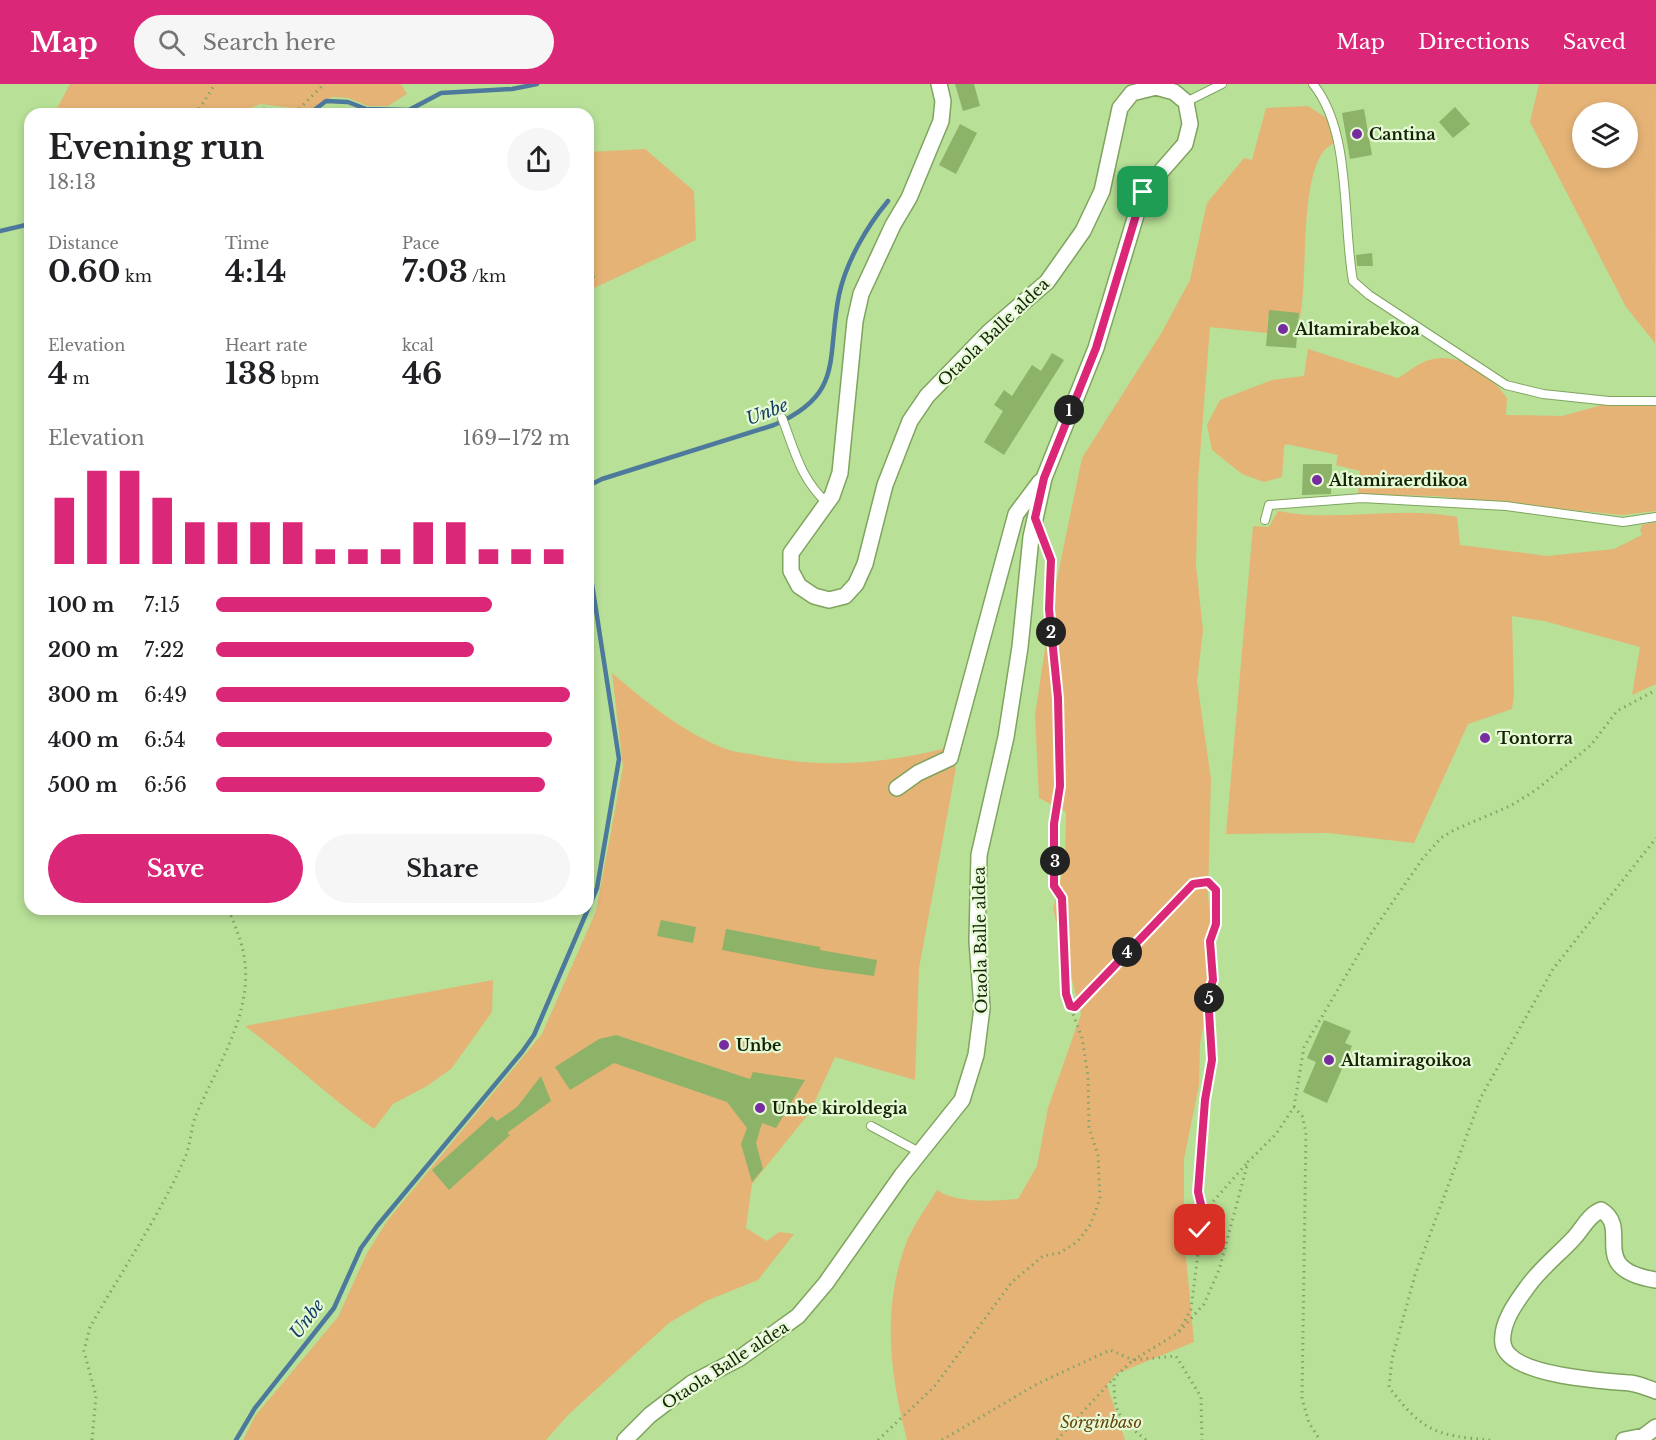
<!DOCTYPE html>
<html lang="en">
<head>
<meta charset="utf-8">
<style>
  body { margin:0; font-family:"Libre Baskerville",serif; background:#f6f6f6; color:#202124; height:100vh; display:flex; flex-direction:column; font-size:22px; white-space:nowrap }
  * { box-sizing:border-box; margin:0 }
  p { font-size:20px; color:#757577 }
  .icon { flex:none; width:33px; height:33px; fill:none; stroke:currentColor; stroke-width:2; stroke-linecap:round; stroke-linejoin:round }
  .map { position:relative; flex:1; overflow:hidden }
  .panel { position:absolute; left:24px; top:24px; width:570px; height:807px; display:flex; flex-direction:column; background:#fff; border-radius:18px; box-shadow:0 3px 9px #0003 }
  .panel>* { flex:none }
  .controls { position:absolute; left:1572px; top:18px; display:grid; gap:12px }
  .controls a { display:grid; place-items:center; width:66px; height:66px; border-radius:50%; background:#fff; box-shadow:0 3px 9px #0003; font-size:30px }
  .pin { position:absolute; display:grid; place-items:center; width:51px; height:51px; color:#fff; margin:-26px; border-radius:12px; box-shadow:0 3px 9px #0006 }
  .km { position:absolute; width:30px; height:30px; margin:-15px; border-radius:50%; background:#222; color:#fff; font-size:16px; line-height:30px; text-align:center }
  .round { display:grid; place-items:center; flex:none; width:63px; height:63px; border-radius:32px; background:#f6f6f6 }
  .summary { display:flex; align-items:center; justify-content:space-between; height:102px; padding:0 24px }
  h1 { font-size:33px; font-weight:700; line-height:45px }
  .figures { display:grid; grid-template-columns:repeat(3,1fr); gap:9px; height:102px; padding:6px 24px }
  .figures div { display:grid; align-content:center }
  .figures b { font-size:30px; font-weight:700 }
  .figures small { font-size:16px; font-weight:400 }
  .figures p { font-size:16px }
  .chart { height:168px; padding:12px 24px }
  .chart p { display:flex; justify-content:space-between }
  .chart svg { width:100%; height:108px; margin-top:6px; stroke:#db2777; stroke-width:6 }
  .action { display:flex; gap:12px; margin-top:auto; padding:12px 24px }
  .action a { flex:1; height:69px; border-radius:36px; background:#db2777; color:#fff; font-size:24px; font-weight:700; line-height:69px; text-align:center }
  .action a+a { background:#f6f6f6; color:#202124 }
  ul { padding:0 24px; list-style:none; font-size:20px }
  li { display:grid; grid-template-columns:96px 72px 1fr; align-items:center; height:45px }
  li i { height:15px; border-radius:8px; background:#db2777 }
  header { display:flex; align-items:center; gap:36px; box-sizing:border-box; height:84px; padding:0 30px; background:#db2777; color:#fff }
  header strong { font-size:28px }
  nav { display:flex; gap:33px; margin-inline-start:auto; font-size:21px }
  .search { width:420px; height:54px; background:#f6f6f6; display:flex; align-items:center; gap:15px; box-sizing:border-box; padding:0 21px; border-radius:33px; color:#757577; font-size:22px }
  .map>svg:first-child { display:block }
  .green { fill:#e5b376; fill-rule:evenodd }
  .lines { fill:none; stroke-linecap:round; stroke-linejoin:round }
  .stream { stroke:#4c799c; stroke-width:4.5 }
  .building { fill:#8cb368 }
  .service-casing { stroke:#7fa45e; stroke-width:10 }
  .minor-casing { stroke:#7fa45e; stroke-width:18 }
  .path { stroke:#83a368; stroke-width:3; stroke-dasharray:1.5 4.5; stroke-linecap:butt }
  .service { stroke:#fff; stroke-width:8 }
  .minor { stroke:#fff; stroke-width:15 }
  .route-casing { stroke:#fff; stroke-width:12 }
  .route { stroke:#db2777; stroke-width:8 }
  .poi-dot { fill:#772c9f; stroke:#e5fad5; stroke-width:2 }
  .labels { text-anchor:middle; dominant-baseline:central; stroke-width:4.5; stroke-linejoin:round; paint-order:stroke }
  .poi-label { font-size:16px; font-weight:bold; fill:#142306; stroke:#e5fad5; text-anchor:start }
  .street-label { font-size:16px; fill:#142306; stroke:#e5fad5 }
  .park-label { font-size:16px; font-style:italic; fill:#69440b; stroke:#e5fad5 }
  .water-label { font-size:18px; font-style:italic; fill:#153e67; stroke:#e5fad5 }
</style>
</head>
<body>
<header>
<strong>Map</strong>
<div class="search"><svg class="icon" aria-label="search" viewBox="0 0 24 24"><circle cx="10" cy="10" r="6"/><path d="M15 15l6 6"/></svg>Search here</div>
<nav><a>Map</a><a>Directions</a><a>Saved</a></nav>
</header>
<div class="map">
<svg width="1656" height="1356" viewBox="0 0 1656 1356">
  <rect width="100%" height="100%" fill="#b8e097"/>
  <path class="green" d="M70 0H401L407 10 388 22H368L348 14 332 13 309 26 260 20 238 30H54Z
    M1539 0H1656L1655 259 1626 223 1530 38ZM1582 28H1628V74H1582Z
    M1308 22 1338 41 1339 56C1332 60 1325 64 1321 71 1300 107 1308 191 1300 234L1268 232 1267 249 1210 243 1198 396 1196 481 1203 547 1197 597 1211 695 1208 811 1215 879 1200 960 1199 1001 1184 1075V1151L1194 1258 1116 1290 1107 1301 1125 1356H907C890 1290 882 1227 905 1162 912 1142 927 1123 937 1106 957 1120 994 1117 1018 1115L1037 1082 1048 1024 1081 930 1053 825 1065 779 1066 728 1039 714 1035 631 1052 519 1082 374 1162 248 1190 196 1207 119 1244 74 1252 76 1266 24Z
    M645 65 694 107 696 156 588 207V68Z
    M1308 265 1398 294C1407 289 1417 280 1426 277 1458 265 1490 290 1507 314L1506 331 1562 332 1609 319 1656 320V427L1622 431 1434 412 1358 410 1360 387 1336 381 1338 371 1286 360 1284 363 1282 393 1264 398 1242 390 1212 366 1207 341 1220 316 1272 296 1304 292Z
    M1278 427C1337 439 1397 421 1457 433L1460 461 1547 472 1614 465 1642 451 1640 446 1642 441 1656 438V600L1632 611 1640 563 1544 537 1512 532 1514 611 1512 625 1468 640 1414 759 1328 749 1226 750 1253 442 1269 443Z
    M612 589C645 617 680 646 721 663 731 668 745 669 756 671 820 685 883 680 946 664L956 684 919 884 915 996 835 973 810 1028 752 1100 746 1144 767 1157 779 1148 794 1150 758 1196 706 1217 669 1239 568 1331 546 1356H243L255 1332 338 1233 367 1169 387 1137 542 950 596 827 623 683Z
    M493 896 492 928 451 985 427 1002 393 1020 374 1045C329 1013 289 975 245 942Z"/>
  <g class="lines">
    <path class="stream" d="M247 30 264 26 301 30
      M309 30 326 17 348 18 366 25 409 26 441 9 512 5 537 0
      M0 147 30 140
      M588 402 602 395 774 341C845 310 826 275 839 211 846 178 867 142 888 117
      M236 1356 255 1324 334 1224 361 1164 377 1142 522 968 534 951 597 804 619 675 588 474"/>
  </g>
  <path class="building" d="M955 0H974L980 22 963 27Z
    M1455 23 1470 40 1453 54 1439 38Z
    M1364 25 1372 71 1350 75 1342 29Z
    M960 40 977 49 956 90 939 81Z
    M1372 169 1373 182H1357L1356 171Z
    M1269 226 1299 229 1296 264 1266 262Z
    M1052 269 1064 276 1004 371 984 358 1003 327 994 321 1004 306 1012 312 1032 281 1041 287Z
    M1303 380H1332L1331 410 1302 411Z
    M661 836 696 843 693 859 657 852Z
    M726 845 820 863V866L877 876 874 892 816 884 722 866Z
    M1324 936 1351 947 1345 959 1352 962 1327 1019 1303 1008 1316 978 1307 974Z
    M616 951 750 995 753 988 805 996 776 1044 762 1039 756 1059 763 1085 752 1098 741 1060 747 1044 727 1018 614 979 570 1006 555 983 599 955Z
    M541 992 551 1017 507 1049 510 1051 449 1106 432 1086 492 1032 497 1037 517 1023Z"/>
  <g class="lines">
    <g class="service-casing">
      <path id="service" d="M1313 0C1352 48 1342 136 1353 197L1369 211 1506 301 1543 310 1609 317H1656
        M1186 18 1222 0
        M782 334C795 367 800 394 827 419
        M1265 436 1269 421 1362 414 1506 422 1623 438 1656 433
        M871 1042 921 1069"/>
    </g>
    <g class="minor-casing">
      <path id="minor" d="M897 704 918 689 950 674 1016 430 1040 398
        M1656 1196C1585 1185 1633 1145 1601 1126 1588 1131 1582 1146 1573 1155 1558 1171 1541 1184 1528 1202 1517 1217 1500 1239 1503 1260 1509 1292 1604 1297 1630 1299 1638 1300 1648 1304 1656 1307
        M625 1356 650 1331 692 1299 740 1274 798 1232 826 1199 902 1091 962 1016 976 971 982 924 977 857 979 771 1006 653 1020 563 1031 453 1044 394 1096 264 1143 108 1185 60 1190 40 1186 18 1174 8 1156 3 1132 9 1120 24 1102 107 1083 147 1047 198 989 248 927 312 910 337 885 401 865 480 856 500 845 512 829 516 814 512 799 502 791 487V469L832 412 840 389 855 237 861 210 893 141 909 114 941 37 943 17 939 0
        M1624 1356 1644 1352 1656 1343"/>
    </g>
    <path class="path" d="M196 30 215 0
      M298 30 297 27 324 0
      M588 175 595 197
      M1046 462 1051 476 1049 525 1058 614 1060 702 1054 740 1055 803 1062 815 1066 910 1070 922 1075 923 1085 910 1171 826 1193 800 1208 799 1216 806V840L1210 857 1213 896 1208 911 1212 976 1205 1016 1198 1108 1203 1129 1248 1078
      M1294 1023 1304 963 1370 851 1423 774 1441 754 1454 746 1510 722 1536 706 1591 661 1617 627 1656 606
      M1179 1247 1191 1225 1203 1129
      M92 1356 96 1312 84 1267 90 1243C121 1188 162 1128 186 1071 191 1058 191 1043 196 1031 221 973 263 915 238 850 235 842 232 832 227 825
      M878 1356 934 1303 1012 1198 1043 1172 1060 1169 1078 1157 1090 1141 1100 1115 1098 1071 1089 1044 1088 992 1082 954 1070 922
      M942 1356 1037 1300 1110 1266 1133 1276 1178 1249 1204 1220 1219 1186 1248 1078 1276 1050 1294 1023 1302 1032 1306 1048 1302 1315 1309 1339 1320 1356
      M1057 1356 1114 1294
      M1146 1356C1118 1333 1114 1331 1114 1294L1133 1276 1176 1272 1201 1313 1202 1356
      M1490 1356C1436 1352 1422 1347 1389 1303L1392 1275 1415 1191 1481 1013 1553 885 1656 754"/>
    <use href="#service" class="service"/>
    <use href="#minor" class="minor"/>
  </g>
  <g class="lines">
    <g class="route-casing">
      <path id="route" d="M1143 108 1096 264 1044 394 1035 434 1051 476 1049 525 1058 614 1060 702 1054 740V802L1062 814 1066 910 1070 922 1075 923 1193 800 1208 798 1216 806V840L1210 857 1213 896 1208 911 1212 976 1205 1016 1198 1108 1203 1129 1200 1146"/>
    </g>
    <use href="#route" class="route"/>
  </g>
  <g class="poi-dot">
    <circle cx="1357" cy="50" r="6"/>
    <circle cx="1283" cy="245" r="6"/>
    <circle cx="1317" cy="396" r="6"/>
    <circle cx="1485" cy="654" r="6"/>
    <circle cx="724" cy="961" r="6"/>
    <circle cx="1329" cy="976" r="6"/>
    <circle cx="760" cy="1024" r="6"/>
  </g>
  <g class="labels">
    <g class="poi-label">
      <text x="1369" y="50">Cantina</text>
      <text x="1295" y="245">Altamirabekoa</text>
      <text x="1329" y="396">Altamiraerdikoa</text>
      <text x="1497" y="654">Tontorra</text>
      <text x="736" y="961">Unbe</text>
      <text x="1341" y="976">Altamiragoikoa</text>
      <text x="772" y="1024">Unbe kiroldegia</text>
    </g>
    <g class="street-label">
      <text transform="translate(993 248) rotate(-44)">Otaola Balle aldea</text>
      <text transform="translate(980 856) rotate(-91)">Otaola Balle aldea</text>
      <text transform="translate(725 1281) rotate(-33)">Otaola Balle aldea</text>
    </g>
    <g class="park-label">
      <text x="1101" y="1338">Sorginbaso</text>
    </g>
    <g class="water-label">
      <text transform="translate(767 328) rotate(-21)">Unbe</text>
      <text transform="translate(307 1235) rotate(-53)">Unbe</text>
    </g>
  </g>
</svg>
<div class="controls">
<a><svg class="icon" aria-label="layers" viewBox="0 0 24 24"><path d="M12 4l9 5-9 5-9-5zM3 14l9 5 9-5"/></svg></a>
</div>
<div class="pin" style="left:1143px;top:108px;background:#1e9e55"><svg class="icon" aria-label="arrive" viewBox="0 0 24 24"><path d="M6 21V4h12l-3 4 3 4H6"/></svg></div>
<div class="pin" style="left:1200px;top:1146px;background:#d93025"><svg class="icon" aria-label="check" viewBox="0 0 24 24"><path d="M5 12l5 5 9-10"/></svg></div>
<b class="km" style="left:1069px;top:326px">1</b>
<b class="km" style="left:1051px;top:548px">2</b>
<b class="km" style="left:1055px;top:777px">3</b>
<b class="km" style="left:1127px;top:868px">4</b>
<b class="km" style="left:1209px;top:914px">5</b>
<section class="panel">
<div class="summary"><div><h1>Evening run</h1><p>18:13</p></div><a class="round"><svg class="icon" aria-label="share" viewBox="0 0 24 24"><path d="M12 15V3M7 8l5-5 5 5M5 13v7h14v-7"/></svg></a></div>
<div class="figures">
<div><p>Distance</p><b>0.60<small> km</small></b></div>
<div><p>Time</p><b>4:14</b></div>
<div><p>Pace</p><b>7:03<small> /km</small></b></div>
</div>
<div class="figures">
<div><p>Elevation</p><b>4<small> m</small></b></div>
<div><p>Heart rate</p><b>138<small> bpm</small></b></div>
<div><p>kcal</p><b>46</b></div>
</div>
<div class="chart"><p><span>Elevation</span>169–172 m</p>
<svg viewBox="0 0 160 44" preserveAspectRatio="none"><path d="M5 44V17M15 44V6M25 44V6M35 44V17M45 44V27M55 44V27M65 44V27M75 44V27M85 44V38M95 44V38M105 44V38M115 44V27M125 44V27M135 44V38M145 44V38M155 44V38"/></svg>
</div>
<ul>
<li><b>100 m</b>7:15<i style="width:78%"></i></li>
<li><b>200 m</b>7:22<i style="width:73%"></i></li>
<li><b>300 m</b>6:49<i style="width:100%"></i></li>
<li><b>400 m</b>6:54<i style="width:95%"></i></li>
<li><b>500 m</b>6:56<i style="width:93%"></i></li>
</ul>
<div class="action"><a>Save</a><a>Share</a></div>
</section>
</div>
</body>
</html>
